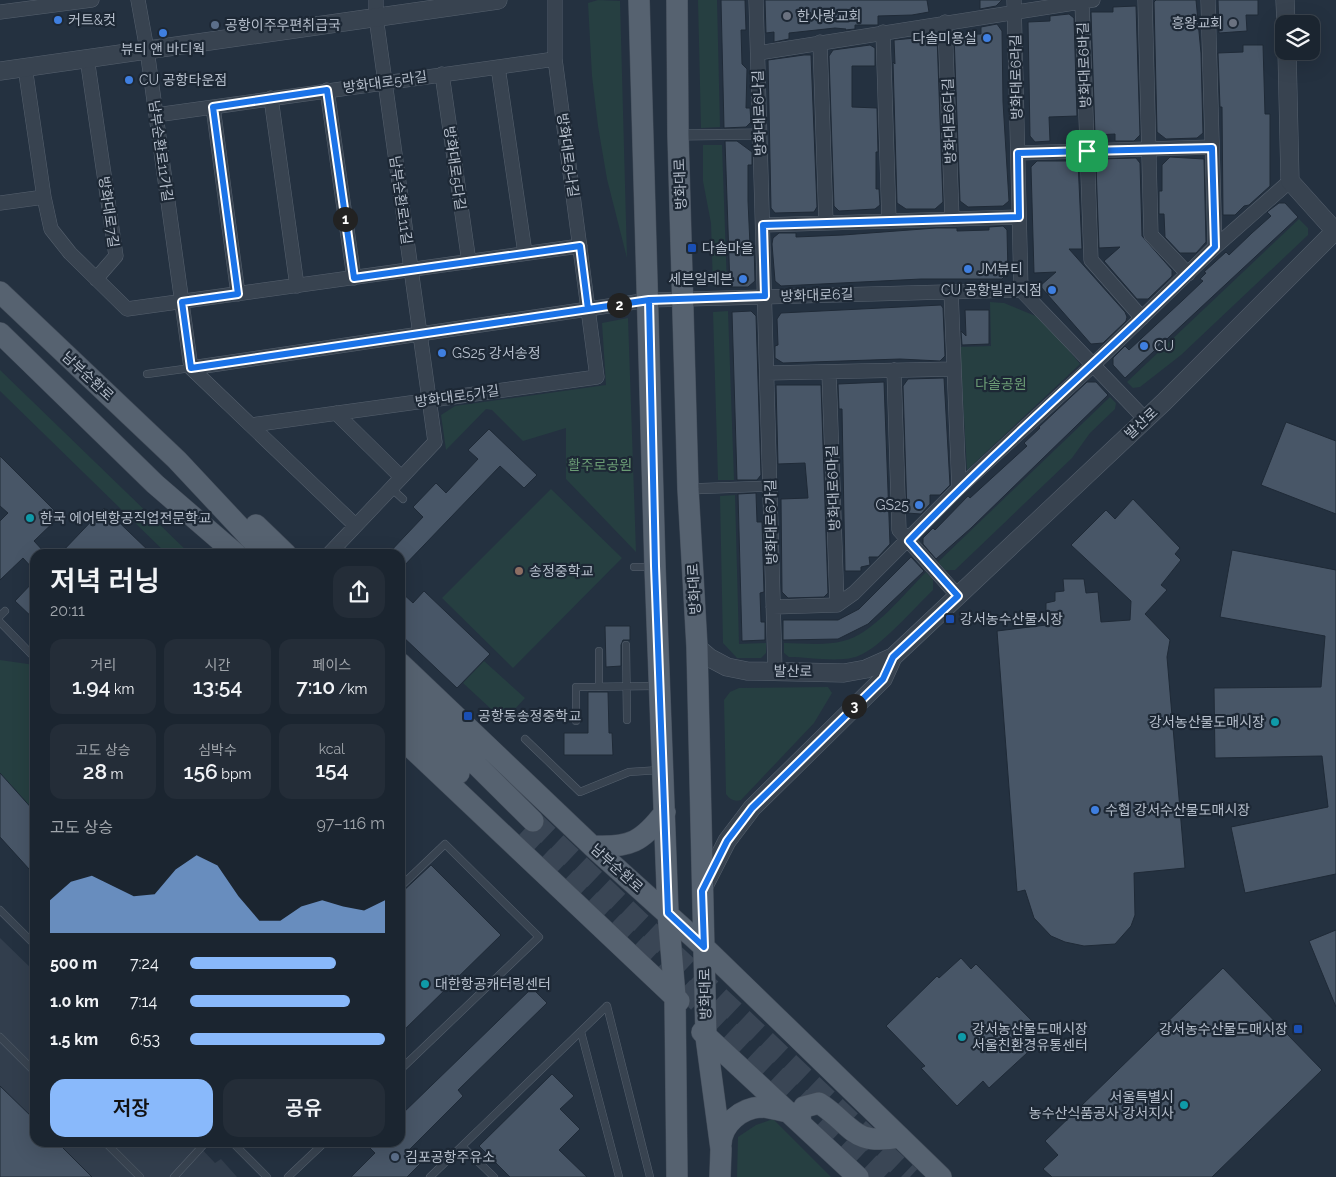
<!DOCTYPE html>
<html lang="ko">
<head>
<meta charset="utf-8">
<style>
  body { margin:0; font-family:Raleway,"Noto Sans KR",sans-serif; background:#242d38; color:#f1f3f6; height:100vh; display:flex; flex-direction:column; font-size:19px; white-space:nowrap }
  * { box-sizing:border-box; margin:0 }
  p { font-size:16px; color:#a0a5ab }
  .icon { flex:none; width:28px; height:28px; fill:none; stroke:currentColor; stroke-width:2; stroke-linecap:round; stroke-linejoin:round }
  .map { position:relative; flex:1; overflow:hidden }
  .drawer { position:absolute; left:30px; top:549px; width:375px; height:598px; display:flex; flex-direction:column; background:#1b2530; border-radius:15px; box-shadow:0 5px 20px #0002,0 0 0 1px #39424c }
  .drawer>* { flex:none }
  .buttons { position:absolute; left:1275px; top:15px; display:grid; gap:10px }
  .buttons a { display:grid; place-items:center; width:45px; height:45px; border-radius:10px; background:#1b2530; box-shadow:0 5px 20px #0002,0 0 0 1px #39424c; font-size:25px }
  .pin { position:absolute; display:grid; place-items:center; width:42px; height:42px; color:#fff; margin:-21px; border-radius:10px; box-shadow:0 2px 8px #0006 }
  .km { position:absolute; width:25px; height:25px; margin:-12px; border-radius:50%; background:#222; color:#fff; font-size:14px; line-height:25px; text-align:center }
  .round { display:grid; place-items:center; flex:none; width:52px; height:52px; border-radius:15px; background:#242d38 }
  .headline { display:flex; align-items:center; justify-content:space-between; height:85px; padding:0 20px }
  h1 { font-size:28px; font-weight:600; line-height:38px }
  .figures { display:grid; grid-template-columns:repeat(3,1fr); gap:8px; height:85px; padding:5px 20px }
  .figures div { display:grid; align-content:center; border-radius:12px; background:#242d38; text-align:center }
  .figures b { font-size:21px; font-weight:600 }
  .figures small { font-size:14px; font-weight:400 }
  .figures p { font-size:14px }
  .chart { height:140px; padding:10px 20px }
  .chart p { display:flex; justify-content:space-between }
  .chart svg { width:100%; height:90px; margin-top:5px; fill:#89b9fb; opacity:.7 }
  .action { display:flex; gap:10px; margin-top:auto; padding:10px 20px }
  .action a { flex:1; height:58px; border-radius:15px; background:#89b9fb; color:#111; font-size:20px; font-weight:600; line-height:58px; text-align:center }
  .action a+a { background:#242d38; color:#f1f3f6 }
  ul { padding:0 20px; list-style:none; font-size:16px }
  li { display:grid; grid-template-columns:80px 60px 1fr; align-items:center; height:38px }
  li i { height:12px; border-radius:6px; background:#89b9fb }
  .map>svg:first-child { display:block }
  .airport { fill:#323e4d }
  .green { fill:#263f41 }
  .building { fill:#485667; stroke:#1f2a37 }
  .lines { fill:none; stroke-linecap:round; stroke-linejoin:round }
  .primary-tunnel { stroke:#3a4655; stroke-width:21; stroke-dasharray:21 11; stroke-linecap:butt }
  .service-casing { stroke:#56616e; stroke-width:8 }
  .pedestrian-casing { stroke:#56616e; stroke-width:11 }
  .minor-casing { stroke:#56616e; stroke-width:15 }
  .tertiary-casing { stroke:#56616e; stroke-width:19 }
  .primary-casing { stroke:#424c59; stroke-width:22 }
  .service { stroke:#384350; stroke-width:7 }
  .pedestrian { stroke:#384350; stroke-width:10 }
  .minor { stroke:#384350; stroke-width:14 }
  .tertiary { stroke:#384350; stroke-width:18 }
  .primary { stroke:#566270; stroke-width:21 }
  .route-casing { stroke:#fff; stroke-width:10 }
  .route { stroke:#1a73e8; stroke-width:6 }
  .worship-dot { fill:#6b7280; stroke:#1d2835; stroke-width:2 }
  .shop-dot { fill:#3f7fe0; stroke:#1d2835; stroke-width:2 }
  .service-dot { fill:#5c6f8a; stroke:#1d2835; stroke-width:2 }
  .transit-dot { fill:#1a4fb4; stroke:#1d2835; stroke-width:2 }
  .culture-dot { fill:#0f9aa8; stroke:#1d2835; stroke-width:2 }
  .education-dot { fill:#8d6e63; stroke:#1d2835; stroke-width:2 }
  .labels { text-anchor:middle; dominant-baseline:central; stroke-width:4.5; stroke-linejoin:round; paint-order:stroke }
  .poi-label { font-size:14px; fill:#b5becb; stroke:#1d2835; text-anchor:start }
  .street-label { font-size:14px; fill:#b5becb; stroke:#1d2835 }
  .park-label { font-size:14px; fill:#6b9c75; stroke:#1d2835 }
</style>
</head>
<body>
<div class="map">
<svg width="1336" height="1177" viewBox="0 0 1336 1177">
  <rect width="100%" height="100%" fill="#243140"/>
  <path class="airport" d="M0 938 35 972V1141H197V1144L215 1163 221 1159 237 1177H0Z"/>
  <path class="green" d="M598 0 620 1 627 258 607 179 598 126 592 76 588 3Z
    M698 0H717L720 127 701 128Z
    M703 145H722L727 286 713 287 711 223 703 181Z
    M1299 219 1308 228V235L1181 355 1140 387 1133 388 1127 382Z
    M990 302 1004 303 1043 319 1080 364 967 470 960 347 991 346Z
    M728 311 734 480H718L713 312Z
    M628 318 636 552 566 479V428L523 441 492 410 486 409 446 450 441 415 455 406 606 385 602 323Z
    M0 370 190 554H167L0 391Z
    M1110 397 1116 403 1115 409 1090 433 1072 458 955 570H945L938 562Z
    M551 489 622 558 513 668 442 598Z
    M735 495 739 644 766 643V653L761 658H737L723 643 720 496Z
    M926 572 933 580V590C915 607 879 649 858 656 841 663 808 657 789 657L784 653V643C802 643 825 646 843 641 872 635 905 593 926 572Z
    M0 660 35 665V812L0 773Z
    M484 661 525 698 504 721 463 683Z
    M828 687 832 693 814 723 741 800C735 802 730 800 726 794L724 700 730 692 739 688Z
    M773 1119 831 1177H737L738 1137 756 1125Z"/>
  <path class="building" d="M721 0H745L746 30H741L742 64 747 69 746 108H750L751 122 746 127 724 128Z
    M765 0H927L929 12 912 15 878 16V25H855V29L845 30 846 29 835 28 789 33V39L774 42V32L766 33Z
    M980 0H1002L996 6 980 9Z
    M1156 0H1196L1201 53 1203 133 1197 138 1166 139 1157 132 1154 2Z
    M1218 0H1258V15H1246L1247 31 1219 33Z
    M1136 6 1140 135 1134 141H1115V134L1095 135 1091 12H1113V7Z
    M1069 14 1074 18 1077 116 1049 117 1050 141 1035 142 1030 136 1028 22 1050 21V16Z
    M997 24 1002 31 1003 102 1009 201 1003 206 968 207 960 201 954 35 981 34V27Z
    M937 36 943 202 935 209H906L897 203 893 62 895 64 894 40Z
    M870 45 875 48V66H852V107L877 108 878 152H876V189H879L880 205 875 209 839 211 834 206 829 56 833 50Z
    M1243 45H1263L1265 114H1270V186L1249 205 1244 206 1235 215H1223L1222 107H1220L1218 53 1243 52Z
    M804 55H811L817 207 814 212 775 213 771 208 768 60Z
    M725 141H737L752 152V165H748V201L750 245H754L755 281 748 287H730Z
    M1170 157 1204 159 1206 242 1196 253H1180L1165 237 1164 214H1159V191H1162V165Z
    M1136 158 1140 163 1142 236 1172 270V276L1148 299H1137L1104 261 1120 247 1099 248 1096 165 1101 159Z
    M1037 161H1078L1082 249H1069L1125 312 1127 317 1126 321 1103 343 1091 344 1040 286 1056 272 1034 273 1031 167Z
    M1279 203H1285L1298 217 1125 378 1113 365V358L1125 346 1129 350 1183 300 1203 281 1200 279 1206 273 1204 272 1226 252 1229 255 1252 233 1271 216 1267 212Z
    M1003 226 1007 230 1008 273 1002 279H921L781 286 775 281 772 244 773 238 779 233H796V237L843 235 936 228H957V231L989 230V227Z
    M941 305 943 308 945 356 940 361 900 359 783 363 775 358V346L778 345 777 319 781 313Z
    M965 310H989V344L962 345 961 331 966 336Z
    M751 311 756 316 761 475 757 480H737L732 312Z
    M944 378 950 485 940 495H930V504L921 514 907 513 903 386 908 379Z
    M884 382 890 544 878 557H869L870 565 861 567V571H845L842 409H839L838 384Z
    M1087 382H1096L1108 395 971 528 936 559 923 544V538L933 528 935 530 968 496 970 498 1027 446 1024 443 1040 428 1039 427Z
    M776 385H821L828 593 824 597 788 598 782 592 781 499 808 498 805 463 778 464Z
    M1286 422 1336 441V514L1261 485Z
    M489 429 537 475 524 488 500 466 400 570V554H388L423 517 413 507 436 483 446 493 478 459 468 450Z
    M0 456 60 516 34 541 46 554H35V571L23 558 0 580V521L8 513 0 506Z
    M756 493 757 522H762L764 592 760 593 761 622H765V640L742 641 738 494Z
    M1133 499 1180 548 1175 554 1181 560 1161 585 1167 590 1145 614 1170 640 1167 657 1185 868 1134 873 1135 915 1131 926 1115 944 1084 946 1065 942 1051 936 1034 918 1025 890 1017 892 997 631 1046 625V603L1055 601V592L1064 591 1063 579H1084L1086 593 1098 592 1101 622 1130 620 1131 601 1071 545 1106 510 1115 519Z
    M104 508 152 554H60Z
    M1232 550 1336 570V874L1245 893 1231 827 1328 807 1322 756 1215 758 1214 688 1321 687 1325 636 1220 617Z
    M911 557 924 571 868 624 838 639 783 640V620H838L859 609Z
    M35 580V620L15 601Z
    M400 591 413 603 424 591 490 654 457 688 400 634Z
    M605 626H630V640H623L621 645V666L606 667Z
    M588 692H608L609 733H612L613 755H564V733H588Z
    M0 773 35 812V863L29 869 0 837Z
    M431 865 501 935 400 1034V894Z
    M1336 930V1007L1309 941Z
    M961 958 971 969 976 964 1034 1023 1026 1032 1030 1041 1027 1053 989 1088 983 1081 957 1106 921 1068 925 1066 886 1026 937 976 939 978Z
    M1223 968 1322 1070 1212 1177H1052L1043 1169 1058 1155 1045 1141Z
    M532 988 547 1003 458 1090 463 1096 410 1149 423 1161 407 1177H351L375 1153 363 1141H400V1116Z
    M552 1074 574 1096 560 1109 580 1129 559 1150 587 1177H510L479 1146Z
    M0 1086 35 1120V1141H56L92 1177H0Z"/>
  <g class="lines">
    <path class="primary-tunnel" d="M533 821 910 1177
      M520 834 884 1177"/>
    <g class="service-casing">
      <path id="service" d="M147 374 191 368
        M391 488 403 499
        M634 567H652
        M0 616 5 611
        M0 622 35 658
        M626 645 627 720
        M599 651V687
        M576 721V687L656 686
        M525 739 580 792 629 772 660 770
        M400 857V861
        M400 887 445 844 539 937 400 1070
        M0 910 35 945
        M607 1006 650 1177
        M581 1032 619 1177
        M0 1037 35 1072
        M104 1141 140 1177
        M231 1141 267 1177
        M462 1146 494 1177
        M174 1177 207 1141
        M288 1177 326 1141
        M430 1177 607 1006"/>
    </g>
    <g class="pedestrian-casing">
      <path id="pedestrian" d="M678 135 760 134
        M688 489 770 486"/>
    </g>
    <g class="minor-casing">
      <path id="minor" d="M138 0 147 50 191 368 355 525
        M756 0 775 670
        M1014 0 1021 290
        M1145 0 1151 235 1188 274
        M1208 0 1215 247
        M1082 2 1091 260 1142 318
        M0 12 92 0
        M945 22 952 219
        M883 32 889 221
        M820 42 826 223
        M758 53 1093 0
        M87 58 116 256 96 279
        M25 67 44 197 51 229 70 253 127 309 580 246
        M498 67 525 253
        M442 74 469 262
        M327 90 354 278
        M271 98 297 286
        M213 107 238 294
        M156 115 555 59
        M1018 153 1212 147
        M0 203 44 197
        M763 225 1019 217
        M951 291 959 488
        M191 368 649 300 1021 290 1145 419
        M894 370 899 530 958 596
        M829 372 837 605
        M767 373 954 369
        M336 413 401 477
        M251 425 597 377 555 59V0
        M329 554 435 442 376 17V0
        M773 607 837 605 854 593 959 488 1093 365 1215 247 1290 181"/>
    </g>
    <g class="tertiary-casing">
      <path id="tertiary" d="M1285 0 1286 24
        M1287 51 1290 181 1335 231
        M0 71 498 0
        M697 647 710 658 727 667 747 671 844 673 866 669 893 657 1164 402 1336 230
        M702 890 727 841 752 808 883 679 893 657"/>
    </g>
    <g class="primary-casing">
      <path id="primary" d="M639 0 655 567 668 913 675 996 677 1177
        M677 0 678 135 688 489 697 647 706 1037 721 1149 720 1177
        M0 292 177 460 265 554
        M0 333 155 484 236 554
        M256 525 286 554
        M400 663 592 846 704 947 941 1177
        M400 689 533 821
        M400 716 459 773
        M400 737 679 1001
        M592 846C630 848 642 842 665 812
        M702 1032 858 1177
        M801 1124 800 1115 804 1107 819 1103C854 1126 851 1146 900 1137
        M721 1144C722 1124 741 1108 761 1107 770 1107 780 1111 789 1112"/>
    </g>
    <use href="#service" class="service"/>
    <use href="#pedestrian" class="pedestrian"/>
    <use href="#minor" class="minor"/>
    <use href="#tertiary" class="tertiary"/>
    <use href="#primary" class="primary"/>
  </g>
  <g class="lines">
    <g class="route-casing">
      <path id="route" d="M1087 151 1018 153 1019 217 763 225 765 296 649 300 588 309 580 246 354 278 327 90 213 107 238 294 182 302 191 368 649 300 655 566 668 913 704 947 702 891 727 841 752 808 883 679 893 657 958 596 909 541C1007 439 1115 347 1215 247L1212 148 1087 151"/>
    </g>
    <use href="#route" class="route"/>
  </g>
  <g class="worship-dot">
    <circle cx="787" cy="16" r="5"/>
    <circle cx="1233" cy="23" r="5"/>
  </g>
  <g class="shop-dot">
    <circle cx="58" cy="20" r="5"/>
    <circle cx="163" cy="33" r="5"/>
    <circle cx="987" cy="38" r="5"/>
    <circle cx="129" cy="80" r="5"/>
    <circle cx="968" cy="269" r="5"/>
    <circle cx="743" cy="279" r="5"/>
    <circle cx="1052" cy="290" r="5"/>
    <circle cx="1144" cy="346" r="5"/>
    <circle cx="442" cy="353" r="5"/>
    <circle cx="919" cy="505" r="5"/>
    <circle cx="1095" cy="810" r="5"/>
  </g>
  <g class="service-dot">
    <circle cx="215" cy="25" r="5"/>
    <circle cx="395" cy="1157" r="5"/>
  </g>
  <g class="transit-dot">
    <rect x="687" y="243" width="10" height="10" rx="2.5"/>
    <rect x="945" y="614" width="10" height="10" rx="2.5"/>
    <rect x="463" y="711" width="10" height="10" rx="2.5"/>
    <rect x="1293" y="1024" width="10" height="10" rx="2.5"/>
  </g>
  <g class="culture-dot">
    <circle cx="30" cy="518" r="5"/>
    <circle cx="1275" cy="722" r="5"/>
    <circle cx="425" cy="984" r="5"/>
    <circle cx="962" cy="1037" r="5"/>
    <circle cx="1184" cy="1105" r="5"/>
  </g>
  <circle class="education-dot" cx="519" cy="571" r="5"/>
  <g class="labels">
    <g class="poi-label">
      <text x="797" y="16">한사랑교회</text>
      <text x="68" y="20">커트&amp;컷</text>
      <text x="1223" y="23" text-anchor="end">흥왕교회</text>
      <text x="225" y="25">공항이주우편취급국</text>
      <text x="977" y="38" text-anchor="end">다솔미용실</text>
      <text x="163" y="49" text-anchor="middle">뷰티 앤 바디웍</text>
      <text x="139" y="80">CU 공항타운점</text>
      <text x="702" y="248">다솔마을</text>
      <text x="978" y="269">JM뷰티</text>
      <text x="733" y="279" text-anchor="end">세븐일레븐</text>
      <text x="1042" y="290" text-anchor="end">CU 공항빌리지점</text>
      <text x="1154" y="346">CU</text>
      <text x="452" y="353">GS25 강서송정</text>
      <text x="909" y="505" text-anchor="end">GS25</text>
      <text x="40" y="518">한국 에어텍항공직업전문학교</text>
      <text x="529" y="571">송정중학교</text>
      <text x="960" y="619">강서농수산물시장</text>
      <text x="478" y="716">공항동송정중학교</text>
      <text x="1265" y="722" text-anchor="end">강서농산물도매시장</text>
      <text x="1105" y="810">수협 강서수산물도매시장</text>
      <text x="435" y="984">대한항공캐터링센터</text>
      <text x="972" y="1029">강서농산물도매시장<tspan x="972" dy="16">서울친환경유통센터</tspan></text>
      <text x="1288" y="1029" text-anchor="end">강서농수산물도매시장</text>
      <text x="1174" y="1097" text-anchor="end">서울특별시<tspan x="1174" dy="16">농수산식품공사 강서지사</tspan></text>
      <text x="405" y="1157">김포공항주유소</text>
    </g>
    <g class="street-label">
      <text transform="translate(1084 65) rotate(-92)">방화대로6바길</text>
      <text transform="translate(1016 77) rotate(-91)">방화대로6라길</text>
      <text transform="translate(385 82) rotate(-8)">방화대로5라길</text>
      <text transform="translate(759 113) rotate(-92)">방화대로6나길</text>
      <text transform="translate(949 121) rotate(-92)">방화대로6다길</text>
      <text transform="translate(161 151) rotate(82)">남부순환로11가길</text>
      <text transform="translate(568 155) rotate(82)">방화대로5나길</text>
      <text transform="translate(455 168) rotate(82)">방화대로5다길</text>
      <text transform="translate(680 184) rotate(-92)">방화대로</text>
      <text transform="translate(401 200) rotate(82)">남부순환로11길</text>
      <text transform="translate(109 212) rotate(82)">방화대로7길</text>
      <text transform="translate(817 295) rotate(-2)">방화대로6길</text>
      <text transform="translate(88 376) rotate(43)">남부순환로</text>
      <text transform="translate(457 396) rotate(-8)">방화대로5가길</text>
      <text transform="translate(1141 423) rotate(-43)">발산로</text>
      <text transform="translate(833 488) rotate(-92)">방화대로6마길</text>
      <text transform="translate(771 522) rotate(-91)">방화대로6가길</text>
      <text transform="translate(694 589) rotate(-93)">방화대로</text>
      <text transform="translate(793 671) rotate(1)">발산로</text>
      <text transform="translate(617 868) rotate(42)">남부순환로</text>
      <text transform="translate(705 994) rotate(-91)">방화대로</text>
    </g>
    <g class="park-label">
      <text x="1001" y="384">다솔공원</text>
      <text x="600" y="465">활주로공원</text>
    </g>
  </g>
</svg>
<div class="buttons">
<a><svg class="icon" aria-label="layers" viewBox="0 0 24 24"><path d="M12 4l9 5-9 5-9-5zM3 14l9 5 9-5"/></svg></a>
</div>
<div class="pin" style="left:1087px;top:151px;background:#1e9e55"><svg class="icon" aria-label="arrive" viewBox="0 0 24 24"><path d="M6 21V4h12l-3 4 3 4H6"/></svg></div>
<b class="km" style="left:345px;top:219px">1</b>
<b class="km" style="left:619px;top:305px">2</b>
<b class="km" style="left:854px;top:706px">3</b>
<section class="drawer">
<div class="headline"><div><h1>저녁 러닝</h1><p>20:11</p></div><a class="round"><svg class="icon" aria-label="share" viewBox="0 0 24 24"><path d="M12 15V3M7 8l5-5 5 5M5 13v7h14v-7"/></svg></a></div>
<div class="figures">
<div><p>거리</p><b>1.94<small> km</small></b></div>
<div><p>시간</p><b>13:54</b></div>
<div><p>페이스</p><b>7:10<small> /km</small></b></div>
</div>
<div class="figures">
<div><p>고도 상승</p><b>28<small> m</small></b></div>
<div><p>심박수</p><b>156<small> bpm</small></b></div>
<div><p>kcal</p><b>154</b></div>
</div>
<div class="chart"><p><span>고도 상승</span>97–116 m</p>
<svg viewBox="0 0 160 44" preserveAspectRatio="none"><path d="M0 44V28L10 19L20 16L30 21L40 26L50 25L60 13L70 6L80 11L90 26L100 38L110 38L120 31L130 28L140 31L150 33L160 28V44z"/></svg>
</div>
<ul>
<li><b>500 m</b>7:24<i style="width:75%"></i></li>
<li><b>1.0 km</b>7:14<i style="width:82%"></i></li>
<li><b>1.5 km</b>6:53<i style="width:100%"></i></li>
</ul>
<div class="action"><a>저장</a><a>공유</a></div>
</section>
</div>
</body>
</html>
